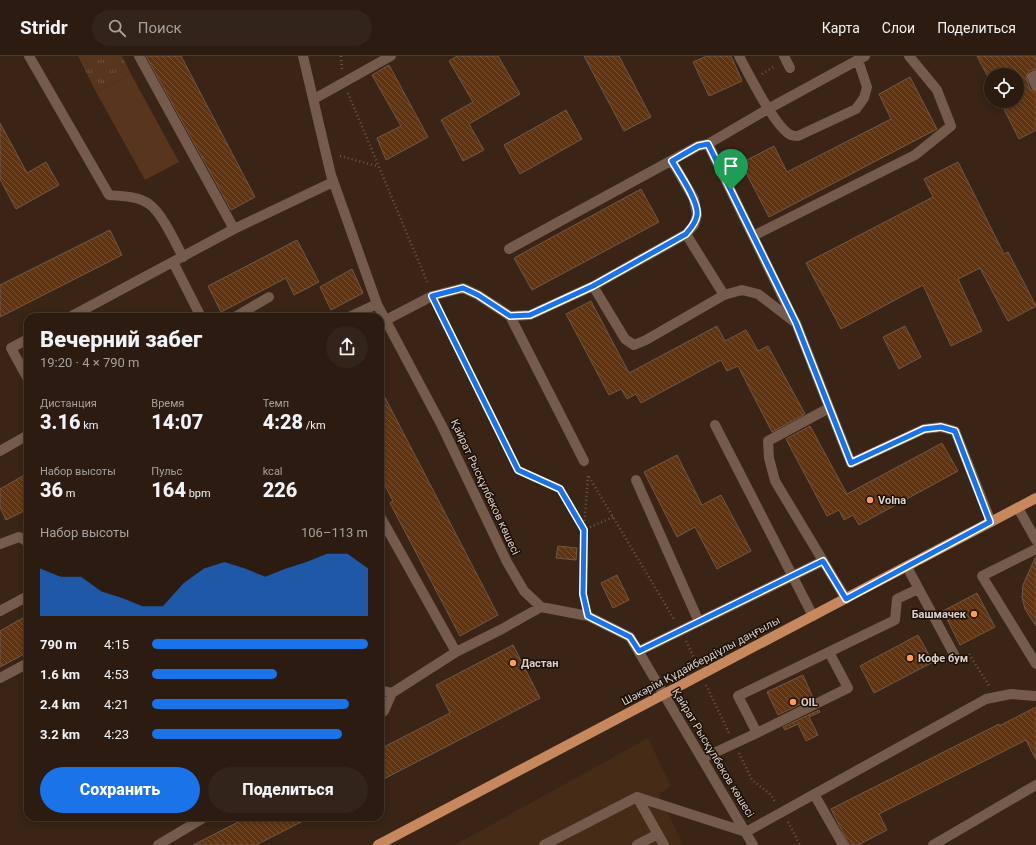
<!DOCTYPE html>
<html lang="ru">
<head>
<meta charset="utf-8">
<style>
  body { margin:0; font-family:Roboto,sans-serif; background:#332419; color:#f1f3f6; height:100vh; display:flex; flex-direction:column; font-size:15px; white-space:nowrap }
  * { box-sizing:border-box; margin:0 }
  p { font-size:13px; color:#a6a19f }
  .icon { flex:none; width:22px; height:22px; fill:none; stroke:currentColor; stroke-width:2; stroke-linecap:round; stroke-linejoin:round }
  .map { position:relative; flex:1; overflow:hidden }
  .panel { position:absolute; left:24px; top:257px; width:360px; height:508px; display:flex; flex-direction:column; background:#2b1b10; border-radius:12px; box-shadow:0 2px 6px #0003,0 0 0 1px #473930 }
  .panel>* { flex:none }
  .controls { position:absolute; left:984px; top:12px; display:grid; gap:8px }
  .controls a { display:grid; place-items:center; width:40px; height:40px; border-radius:50%; background:#2b1b10; box-shadow:0 2px 6px #0003,0 0 0 1px #473930; font-size:20px }
  .pin { position:absolute; display:grid; place-items:center; width:34px; height:34px; color:#fff; margin:-41px -17px; border-radius:50% 50% 50% 0; rotate:-45deg; box-shadow:0 0 4px #0007 }
  .pin .icon { rotate:45deg }
  .round { display:grid; place-items:center; flex:none; width:42px; height:42px; border-radius:21px; background:#332419 }
  .summary { display:flex; align-items:center; justify-content:space-between; height:68px; padding:0 16px }
  h1 { font-size:22px; font-weight:800; line-height:30px }
  .stats { display:grid; grid-template-columns:repeat(3,1fr); gap:6px; height:68px; padding:4px 16px }
  .stats div { display:grid; align-content:center }
  .stats b { font-size:20px; font-weight:800 }
  .stats small { font-size:11px; font-weight:400 }
  .stats p { font-size:11px }
  .chart { height:112px; padding:8px 16px }
  .chart p { display:flex; justify-content:space-between }
  .chart svg { width:100%; height:72px; margin-top:4px; fill:#1a73e8; opacity:.7 }
  .cta { display:flex; gap:8px; margin-top:auto; padding:8px 16px }
  .cta a { flex:1; height:46px; border-radius:24px; background:#1a73e8; color:#fff; font-size:16px; font-weight:800; line-height:46px; text-align:center }
  .cta a+a { background:#332419; color:#f1f3f6 }
  ul { padding:0 16px; list-style:none; font-size:13px }
  li { display:grid; grid-template-columns:64px 48px 1fr; align-items:center; height:30px }
  li i { height:10px; border-radius:5px; background:#1a73e8 }
  header { display:flex; align-items:center; gap:24px; box-sizing:border-box; height:56px; padding:0 20px; background:#2b1b10; border-bottom:1px solid #473930 }
  header strong { font-size:19px }
  nav { display:flex; gap:22px; margin-inline-start:auto; font-size:14px }
  .search { width:280px; height:36px; background:#332419; display:flex; align-items:center; gap:10px; box-sizing:border-box; padding:0 14px; border-radius:22px; color:#a6a19f; font-size:15px }
  .map>svg:first-child { display:block }
  .built { fill:#462b17 }
  .grass { fill:url(#grass-tufts) }
  .garden { fill:#58361e }
  .building { fill:url(#building-back-hatch); stroke:#705847 }
  .lines { fill:none; stroke-linecap:round; stroke-linejoin:round }
  .path { stroke:#6b584b; stroke-width:2.5; stroke-dasharray:1 3; stroke-linecap:butt }
  .minor { stroke:#745b4b; stroke-width:10 }
  .major { stroke:#c6885c; stroke-width:10 }
  .route-casing { stroke:#fff; stroke-width:8 }
  .route { stroke:#1a73e8; stroke-width:5 }
  .poi-dot { fill:#fd9d55; stroke:#190f09; stroke-width:1.5 }
  .labels { text-anchor:middle; dominant-baseline:central; stroke-width:3; stroke-linejoin:round; paint-order:stroke }
  .street-label { font-size:11px; fill:#ded0c7; stroke:#190f09 }
  .poi-label { font-size:11px; font-weight:bold; fill:#ded0c7; stroke:#190f09; text-anchor:start }
</style>
</head>
<body>
<header>
<strong>Stridr</strong>
<div class="search"><svg class="icon" aria-label="search" viewBox="0 0 24 24"><circle cx="10" cy="10" r="6"/><path d="M15 15l6 6"/></svg>Поиск</div>
<nav><a>Карта</a><a>Слои</a><a>Поделиться</a></nav>
</header>
<div class="map">
<svg width="1036" height="789" viewBox="0 0 1036 789">
  <defs>
    <pattern id="grass-tufts" width="24" height="20" patternUnits="userSpaceOnUse"><rect width="24" height="20" fill="#58361e"/><path d="M3 7l-1-3M5 7V3M7 7l1-3M15 17l-1-3M17 17v-4M19 17l1-3" fill="none" stroke="#70523d"/></pattern>
    <pattern id="building-back-hatch" width="6" height="6" patternUnits="userSpaceOnUse"><rect width="6" height="6" fill="#603411"/><path d="M-1 5l2 2M0 0l6 6M5-1l2 2" fill="none" stroke="#765032"/></pattern>
  </defs>
  <rect width="100%" height="100%" fill="#392415"/>
  <path class="built" d="M648 682 671 730 659 738 683 789H455Z"/>
  <path class="grass" d="M78 0H122L131 18 96 36Z"/>
  <path class="garden" d="M131 18 179 106 145 124 96 36Z"/>
  <path class="building" d="M146 0H181L255 141 231 154Z
    M457 0H498L520 38 469 68 484 94 463 105 441 64 473 46 449 5Z
    M584 0H619L651 61 624 75Z
    M707 0H731L742 25 709 40 693 6Z
    M977 0H1036V13L1029 15 1026 21 1030 33 1036 36V74L1019 83 1000 45H1017V19H987Z
    M389 9 428 81 386 104 377 82 401 70 372 19Z
    M910 21 937 73 769 161 741 107 774 90 787 116 891 63 879 38Z
    M566 54 582 83 520 118 504 89Z
    M0 67 27 117 46 106 59 129 16 153 0 123Z
    M958 106 1004 198 1008 196 1036 250 1008 265 980 212 958 223 982 275 951 290 923 229 841 273 806 207 933 141 924 123Z
    M641 133 659 166 532 234 514 202Z
    M110 174 122 199 0 261V229Z
    M297 184 319 226 294 239 286 222 221 256 208 230Z
    M352 213 363 237 331 254 320 231Z
    M591 245 629 317 717 270 725 285 746 274 758 295 768 290 805 358 772 376 738 310 727 315 721 304 641 347 636 338 627 343 621 333 609 339 566 258Z
    M905 270 921 301 899 313 883 281Z
    M380 332 498 559 460 580 390 447 393 445 380 420Z
    M810 370 847 438 942 387 958 415 859 469 853 459 844 464 839 454 827 460 786 383Z
    M677 399 702 449 721 439 751 495 717 513 695 471 677 481 644 416Z
    M28 417V453L6 464 0 451V433Z
    M558 490 577 492 576 504 556 502Z
    M1036 500V570L1025 553 1022 541 1023 529Z
    M617 519 629 544 613 552 601 527Z
    M977 537 995 571 960 589 943 555Z
    M28 559V596L0 611V575Z
    M918 579 933 606 874 637 860 610Z
    M513 589 540 642 380 725V693L450 657 436 629Z
    M803 619 813 642 778 659 767 636Z
    M1036 651V704L1026 684 879 758 887 774 858 789H849L831 753 999 668V670Z
    M819 654 820 656 809 661 818 679 806 685 798 668 785 674 783 671Z
    M248 761H311L256 789H193Z"/>
  <g class="lines">
    <path class="path" d="M341 0 342 13
      M762 18 775 10
      M348 37 428 228
      M340 100 377 110
      M438 251 518 413 560 433 584 474 588 419 675 565
      M585 547 583 538 584 474 613 461
      M686 585 697 608
      M969 598 990 631
      M706 629 729 677
      M739 697 752 724 770 738 776 747
      M788 766 800 789"/>
    <path class="minor" d="M29 0 109 139C121 140 138 140 149 148 162 157 175 186 183 201
      M139 0 234 173
      M303 0 331 119 377 248 442 370 507 506 524 535 541 551 588 560 630 581 753 789
      M739 0C748 17 776 73 791 79 792 80 797 80 798 80L856 53 864 42 867 31 858 4
      M784 0 790 12
      M1036 19 1032 21 1036 30
      M314 43 391 0
      M708 88 794 264
      M686 178 724 239
      M753 180 915 99 951 70 937 34 909 0
      M509 193 698 90 708 88 768 53 865 0
      M173 206 201 261
      M593 230 625 283 634 289 646 284 724 239 742 234 758 238 796 267 851 407 924 373 941 371 955 375 991 466
      M510 260 584 405
      M70 261 234 173 333 126
      M235 261 269 241
      M349 261 377 248
      M386 264 432 240 463 232 478 239 510 260 530 259 593 230 686 178 694 169 697 159 694 143 672 105
      M28 283 11 292 28 323
      M829 352 768 385 769 402 775 425 846 543
      M715 369 813 560
      M0 395 28 379
      M636 424 699 566
      M1018 452 1036 484
      M380 460 456 596
      M0 488 19 481 25 484 28 488
      M1036 493 982 520 1036 608
      M907 511 956 602
      M0 555 28 540
      M639 595 823 505
      M0 622 28 607
      M380 634 392 637
      M380 658 384 655 392 637 456 596 502 573 541 551
      M757 677 848 632 829 596
      M703 702 757 677 738 640 895 564 897 543 918 533
      M814 738 843 789
      M637 741 664 789
      M158 789 205 761
      M544 789 637 741 746 776 986 643 1011 638 1036 640
      M637 789 658 778
      M933 789 1036 729"/>
    <path class="major" d="M378 789 1036 442"/>
  </g>
  <g class="lines">
    <g class="route-casing">
      <path id="route" d="M708 88 796 267 851 407 924 373 941 371 955 375 990 466 846 543 823 505 639 595 630 581 588 560 583 538 584 474 560 433 518 414 432 240 463 232 478 239 510 260 530 259 593 230 686 178C690 173 696 167 697 159 699 146 679 117 672 105L698 90Z"/>
    </g>
    <use href="#route" class="route"/>
  </g>
  <g class="poi-dot">
    <circle cx="870" cy="444" r="4"/>
    <circle cx="974" cy="558" r="4"/>
    <circle cx="910" cy="602" r="4"/>
    <circle cx="513" cy="607" r="4"/>
    <circle cx="793" cy="646" r="4"/>
  </g>
  <g class="labels">
    <g class="street-label">
      <text transform="translate(485 431) rotate(65)">Қайрат Рысқұлбеков көшесі</text>
      <text transform="translate(701 605) rotate(-28)">Шәкәрім Құдайбердіұлы даңғылы</text>
      <text transform="translate(713 697) rotate(59)">Қайрат Рысқұлбеков көшесі</text>
    </g>
    <g class="poi-label">
      <text x="878" y="444">Volna</text>
      <text x="966" y="558" text-anchor="end">Башмачек</text>
      <text x="918" y="602">Кофе бум</text>
      <text x="521" y="607">Дастан</text>
      <text x="801" y="646">OIL</text>
    </g>
  </g>
</svg>
<div class="controls">
<a><svg class="icon" aria-label="locate" viewBox="0 0 24 24"><circle cx="12" cy="12" r="6"/><path d="M12 2v4M12 18v4M2 12h4M18 12h4"/></svg></a>
</div>
<div class="pin" style="left:731px;top:134px;background:#1e9e55"><svg class="icon" aria-label="arrive" viewBox="0 0 24 24"><path d="M6 21V4h12l-3 4 3 4H6"/></svg></div>
<section class="panel">
<div class="summary"><div><h1>Вечерний забег</h1><p>19:20 · 4 × 790 m</p></div><a class="round"><svg class="icon" aria-label="share" viewBox="0 0 24 24"><path d="M12 15V3M7 8l5-5 5 5M5 13v7h14v-7"/></svg></a></div>
<div class="stats">
<div><p>Дистанция</p><b>3.16<small> km</small></b></div>
<div><p>Время</p><b>14:07</b></div>
<div><p>Темп</p><b>4:28<small> /km</small></b></div>
</div>
<div class="stats">
<div><p>Набор высоты</p><b>36<small> m</small></b></div>
<div><p>Пульс</p><b>164<small> bpm</small></b></div>
<div><p>kcal</p><b>226</b></div>
</div>
<div class="chart"><p><span>Набор высоты</span>106–113 m</p>
<svg viewBox="0 0 160 44" preserveAspectRatio="none"><path d="M0 44V15L10 20L20 20L30 29L40 33L50 38L60 38L70 24L80 15L90 11L100 15L110 20L120 15L130 11L140 6L150 6L160 15V44z"/></svg>
</div>
<ul>
<li><b>790 m</b>4:15<i style="width:100%"></i></li>
<li><b>1.6 km</b>4:53<i style="width:58%"></i></li>
<li><b>2.4 km</b>4:21<i style="width:91%"></i></li>
<li><b>3.2 km</b>4:23<i style="width:88%"></i></li>
</ul>
<div class="cta"><a>Сохранить</a><a>Поделиться</a></div>
</section>
</div>
</body>
</html>
